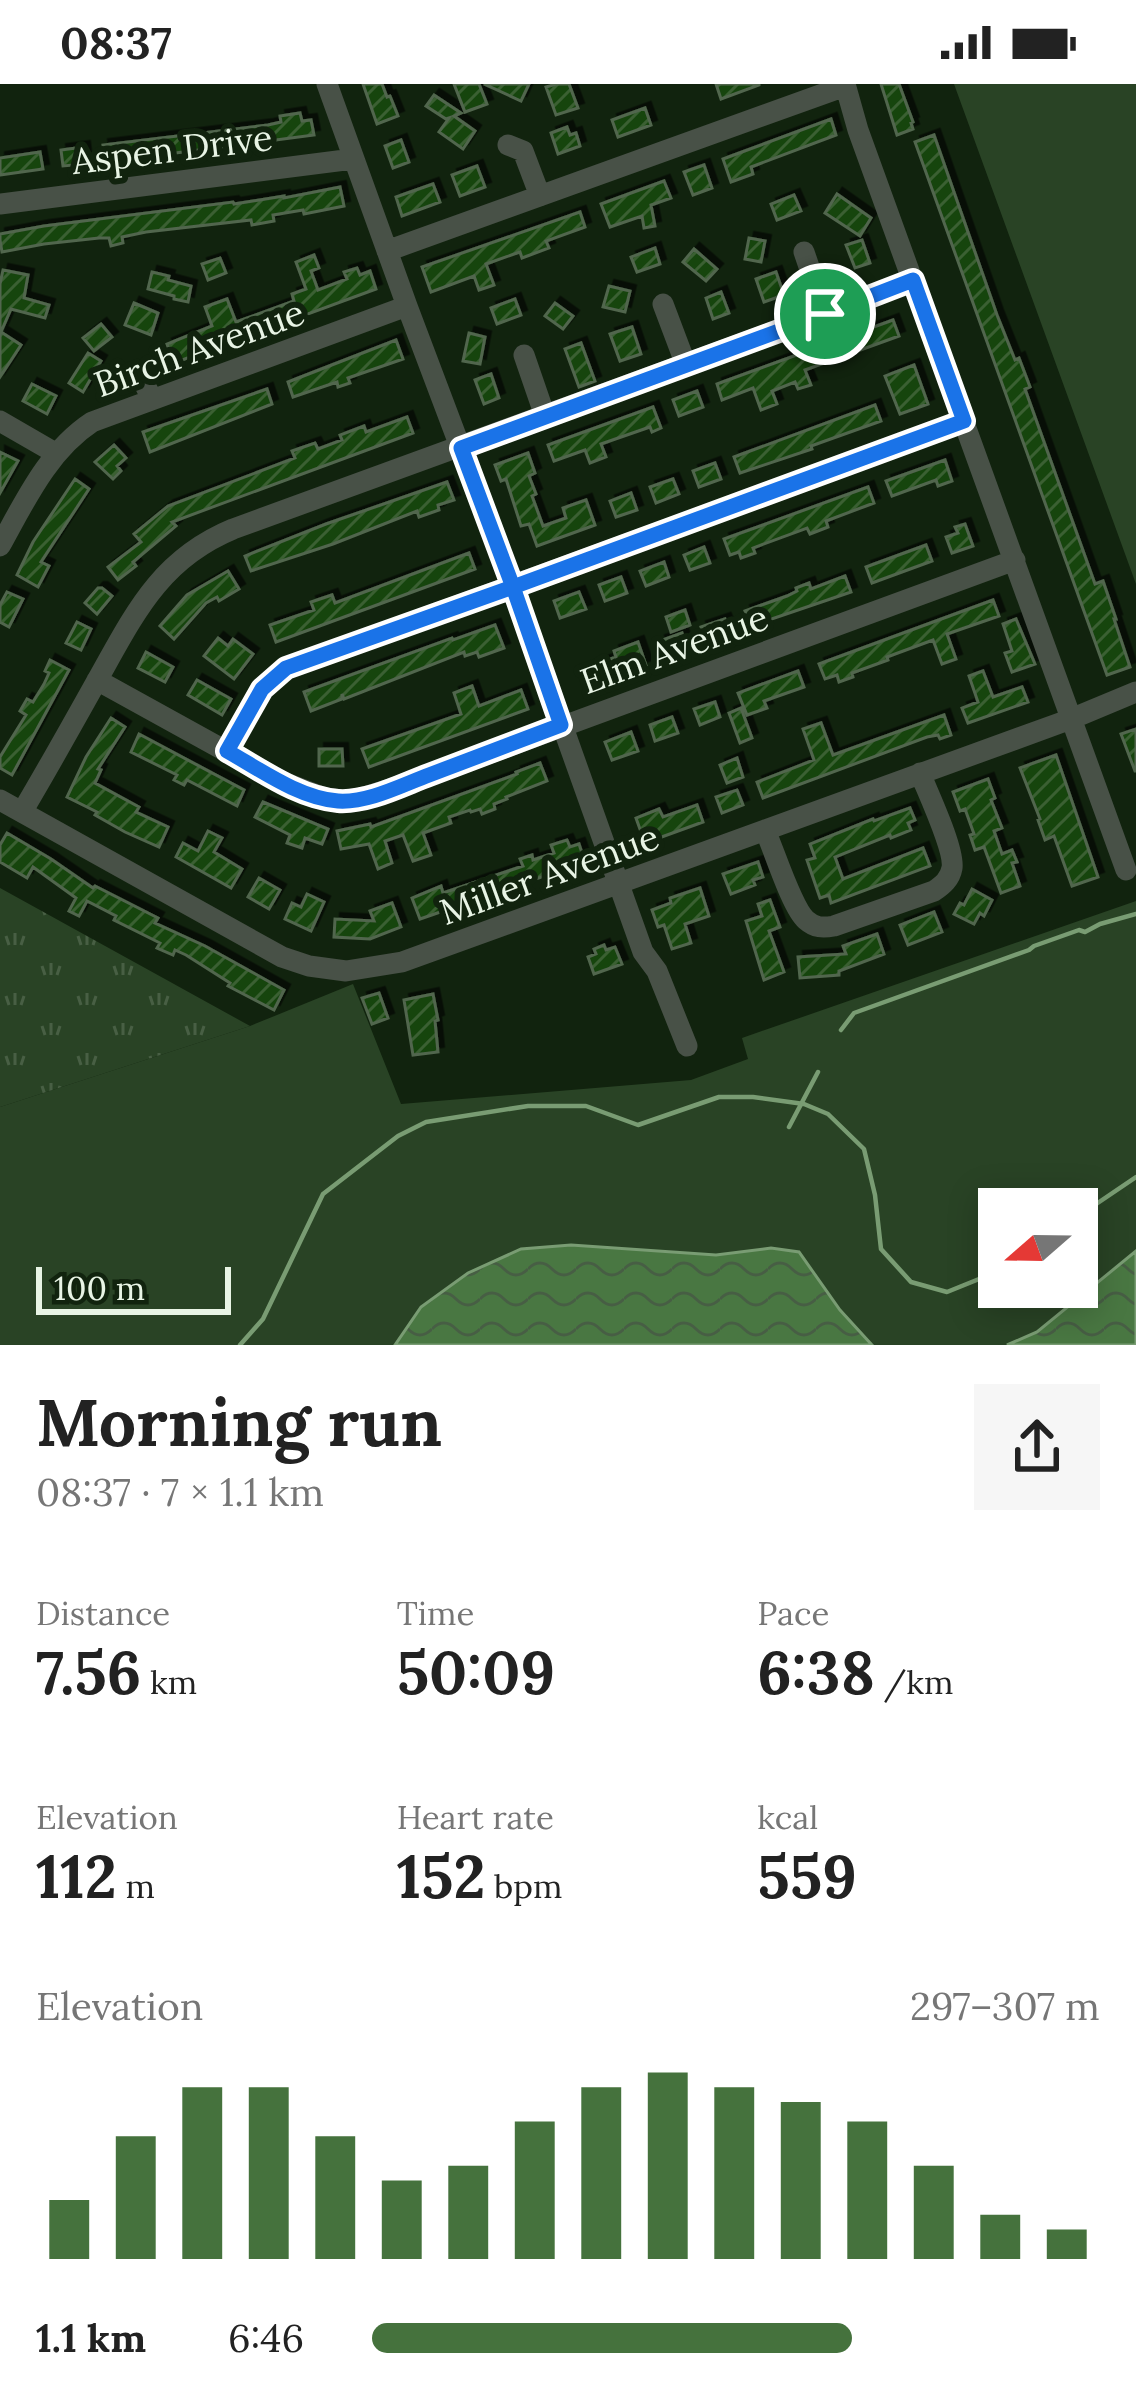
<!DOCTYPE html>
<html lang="en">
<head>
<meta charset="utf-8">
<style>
  body { margin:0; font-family:Lora,serif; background:#f6f6f6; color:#222; height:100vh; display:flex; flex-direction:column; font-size:45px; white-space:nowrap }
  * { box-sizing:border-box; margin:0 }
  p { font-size:39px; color:#767676 }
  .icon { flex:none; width:66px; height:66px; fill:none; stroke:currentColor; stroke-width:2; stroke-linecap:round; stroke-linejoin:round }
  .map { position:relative; height:1261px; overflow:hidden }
  .drawer { display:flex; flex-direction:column; background:#fff; flex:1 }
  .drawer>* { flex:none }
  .needle { width:78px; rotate:250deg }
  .controls { position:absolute; left:978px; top:1104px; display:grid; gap:24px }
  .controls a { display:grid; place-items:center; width:120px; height:120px; border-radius:0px; background:#fff; box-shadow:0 6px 30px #0003; font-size:60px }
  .scale { position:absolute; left:36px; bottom:30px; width:195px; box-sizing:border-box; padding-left:12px; border:6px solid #e8f4e5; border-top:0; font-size:33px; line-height:42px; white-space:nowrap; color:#e8f4e5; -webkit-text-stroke:9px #11230e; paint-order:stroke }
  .pin { position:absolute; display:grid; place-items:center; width:102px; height:102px; color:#fff; margin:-51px; border:6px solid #fff; border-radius:50%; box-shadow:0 3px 12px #0007 }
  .round { display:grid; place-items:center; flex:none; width:126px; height:126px; border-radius:0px; background:#f6f6f6 }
  .summary { display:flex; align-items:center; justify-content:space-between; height:204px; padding:0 36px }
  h1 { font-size:66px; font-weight:800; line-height:90px }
  .metrics { display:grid; grid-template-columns:repeat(3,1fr); gap:18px; height:204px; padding:12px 36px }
  .metrics div { display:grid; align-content:center }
  .metrics b { font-size:60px; font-weight:800 }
  .metrics small { font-size:33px; font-weight:400 }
  .metrics p { font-size:33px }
  .chart { height:336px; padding:24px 36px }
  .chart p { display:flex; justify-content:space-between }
  .chart svg { width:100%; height:216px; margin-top:12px; stroke:#45723d; stroke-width:6 }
  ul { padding:0 36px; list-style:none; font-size:39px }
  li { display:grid; grid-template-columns:192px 144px 1fr; align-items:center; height:90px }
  li i { height:30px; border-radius:15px; background:#45723d }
  .status { display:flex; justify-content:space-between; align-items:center; height:84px; padding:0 60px; background:#fff; direction:ltr }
  .status svg { height:33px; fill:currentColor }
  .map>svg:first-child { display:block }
  .green { fill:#294325; fill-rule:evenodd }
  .park { fill:url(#park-tufts) }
  .water { fill:url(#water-waves); stroke:#799c73; stroke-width:3 }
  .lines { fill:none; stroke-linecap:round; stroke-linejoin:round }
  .stream { stroke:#799c73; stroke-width:4.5 }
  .building { fill:url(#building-hatch); stroke:#51664d; stroke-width:3; filter:url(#shadow) }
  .minor { stroke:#485147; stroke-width:21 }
  .route-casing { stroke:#fff; stroke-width:24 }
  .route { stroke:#1a73e8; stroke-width:15 }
  .labels { text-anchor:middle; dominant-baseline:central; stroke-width:12; stroke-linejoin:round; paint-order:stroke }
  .street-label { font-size:36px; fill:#e8f4e5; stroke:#11230e }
</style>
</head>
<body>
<div class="status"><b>08:37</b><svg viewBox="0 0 49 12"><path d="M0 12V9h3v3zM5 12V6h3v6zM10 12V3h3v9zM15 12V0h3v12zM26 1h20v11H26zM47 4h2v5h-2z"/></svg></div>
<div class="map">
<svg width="1136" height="1261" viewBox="0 0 1136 1261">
  <defs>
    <pattern id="park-tufts" width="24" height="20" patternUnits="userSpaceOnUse" patternTransform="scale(3)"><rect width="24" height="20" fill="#294325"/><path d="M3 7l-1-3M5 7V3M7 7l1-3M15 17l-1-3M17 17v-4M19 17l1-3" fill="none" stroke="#485f44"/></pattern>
    <pattern id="water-waves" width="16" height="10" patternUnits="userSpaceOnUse" patternTransform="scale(3)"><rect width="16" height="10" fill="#497742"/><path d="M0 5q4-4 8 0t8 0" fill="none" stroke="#475e44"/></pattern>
    <pattern id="building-hatch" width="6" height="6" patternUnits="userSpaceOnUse" patternTransform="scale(3)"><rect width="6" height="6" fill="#184410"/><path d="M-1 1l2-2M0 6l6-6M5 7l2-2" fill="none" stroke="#3a6033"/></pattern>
    <filter id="shadow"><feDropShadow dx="5.5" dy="-5.5" stdDeviation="0" flood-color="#0009"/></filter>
  </defs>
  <rect width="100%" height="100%" fill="#11230e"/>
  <path class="green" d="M954 0H1136V500Z
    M1136 817V1167L1037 1248 1007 1261H872L840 1226 771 1164 716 1171 571 1161 421 1223 395 1261H0V1023L250 942 353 900 401 1020 691 996 748 975 742 954ZM999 1125H1077V1203H999Z"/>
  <path class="park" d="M0 804 250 942 0 1023Z"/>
  <path class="water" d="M571 1161 716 1171 771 1164 799 1168 840 1226 872 1261H395L421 1223 468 1189 521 1165Z
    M1136 1167V1261H1007L1037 1248Z"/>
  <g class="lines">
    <path class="stream" d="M841 946 854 929 1029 866 1034 862 1079 846 1085 848 1100 840 1136 830
      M789 1043 818 988
      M1077 1133 1136 1093
      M240 1261 263 1235 323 1110 398 1052 426 1038 528 1022H586L638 1041 719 1013H753L804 1020 828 1030 864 1065 875 1111 881 1165 911 1198 947 1208 999 1187"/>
  </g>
  <path class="building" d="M363 0H382L387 13 390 12 398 32 377 40Z
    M454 0H479L487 20 465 28Z
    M484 0H529L521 17Z
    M556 0H569L578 24 556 31 546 3Z
    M716 0H759V1L721 15Z
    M881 0H899L913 38 911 39 913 45 897 51Z
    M434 11 461 29 454 32 475 47 463 65 439 48 449 34 446 35 426 22Z
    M645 24 651 41 618 53 612 36Z
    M300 29 302 37 311 36 314 51 106 78 103 61 268 41 281 38 280 32Z
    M831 35 836 51 751 83 753 90 731 98 723 75Z
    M567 43 570 51 576 49 580 62 558 70 551 49Z
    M934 51 997 231 1015 276 1019 274 1030 303 1025 305 1095 500 1103 497 1116 535H1114L1130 583 1107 591 915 58Z
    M401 56 409 78 393 84 385 62Z
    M84 63 86 80 63 82 61 66Z
    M40 68 43 85 0 91V74Z
    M704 81 712 104 693 111 684 88Z
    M477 82 485 103 460 112 452 91Z
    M664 97 671 114 651 121 655 142 644 144 642 132 610 143 601 120Z
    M433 100 440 118 402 132 396 113Z
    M340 103 344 122 304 130 303 126 273 131 274 137 252 141 251 136 146 148 122 153 123 159 111 162 109 154H99L44 160 2 168 0 156V150L44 142 233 118 234 120 284 112V114Z
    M837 110 871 134 860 152 825 129Z
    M794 111 801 127 777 136 771 120Z
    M580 128 585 143 546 157 549 164 522 174 520 168 486 180 494 201 479 206 474 192 431 208 422 183Z
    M749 154 765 157 761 178 745 175Z
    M862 156 870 179 855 184 846 161Z
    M655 164 660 180 637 188 631 173Z
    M694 165 717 185 706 197 683 178Z
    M314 171 319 184 311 187 318 206 347 195 344 188 357 184 360 191 370 187 376 205 174 279 167 260 212 242 205 223 227 215 236 238 294 217 292 210 306 205 296 178Z
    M220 174 226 189 208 196 202 180Z
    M3 186 28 191 24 214 49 221 45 234 11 225 1 248 21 261 0 293V200Z
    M152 188 169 192 168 196 191 202 188 218 174 215V212L148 205Z
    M776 188 784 211 764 218 756 195Z
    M609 202 630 207 625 228 603 223Z
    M721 208 729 229 713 235 706 214Z
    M515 215 521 231 497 240 491 224Z
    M134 219 158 229 151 251 125 241Z
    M555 219 573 232 563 245 545 232Z
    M893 236 899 252 805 286 811 301 798 305 795 298 772 307 777 320 761 326 753 304 722 316 717 300Z
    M101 240 112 253 94 267 83 254Z
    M632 243 641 270 620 277 610 250Z
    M469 249 485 253 480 280 463 277Z
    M396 256 403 275 348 294 350 299 338 303 337 298 293 313 288 298Z
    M581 259 595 297 579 303 565 265Z
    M88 269 101 277 83 308 69 299Z
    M914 281 928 320 900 330 885 292Z
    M491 290 499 314 484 320 475 296Z
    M32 300 56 312 47 330 23 317Z
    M267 305 272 320 150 368 143 348Z
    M697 307 703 323 679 332 673 316Z
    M875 321 881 337 811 362 812 365 740 389 734 373Z
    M653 323 661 344 652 348 650 343 601 360 606 373 590 379 585 366 554 377 548 361Z
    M407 333 413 349 172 438 176 442 133 478 136 482 118 496 108 483 141 458 134 450 168 422 295 374 292 367 315 359 318 365 342 356 340 351 364 342 366 348Z
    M114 361 126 374 117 382 121 387 113 395 95 378Z
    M0 368 18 377 0 409Z
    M528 369 535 389 529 392 536 410 532 412 543 442 566 434 563 424 586 416 595 441 537 462 529 440 521 442 506 395 501 397 495 381Z
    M945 376 952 397 938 402 936 396 892 412 886 397Z
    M715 379 721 395 699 403 693 387Z
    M75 395 89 405 41 478 49 482 38 503 17 491 33 458Z
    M673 395 679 410 656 419 650 403Z
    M447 398 454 416 438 421 439 426 419 433 417 427 333 460 251 487 245 472 326 440Z
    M868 403 874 419 826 437 828 443 810 450 807 444 753 464 755 469 741 474 739 468 730 471 724 455Z
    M631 409 637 426 616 433 610 417Z
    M965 440 973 462 952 469 946 453 958 449 955 443Z
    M926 461 932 477 872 499 866 483Z
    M704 463 710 479 690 486 684 471Z
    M469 469 475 485 276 558 270 541 314 526 311 518 332 511 335 519Z
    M664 478 669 493 646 502 640 487Z
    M228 487 239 505 219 517 217 513 206 519 174 555 160 542 187 511Z
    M845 492 851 508 751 542 745 527 787 512 797 507 796 504 809 499 811 505Z
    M621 493 627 509 605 517 599 501Z
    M98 504H102L112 512 97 530 85 519Z
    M7 508 23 515 9 543 0 538V521Z
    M579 508 586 525 560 534 554 517Z
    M993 516 999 532 947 550 956 575 942 580 933 556 887 573 888 576 852 589 853 593 839 598 837 591 825 595 819 580Z
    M685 526 690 541 671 548 666 533Z
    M725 535 731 551 707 559 701 543Z
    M1016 535 1035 580 1012 588 1005 569 1012 567 1003 540Z
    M77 538 91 545 81 566 66 559Z
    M495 541 504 564 479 573 477 568 465 572 464 568 344 615 342 610V615L311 627 304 608 452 554 453 556Z
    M682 549 687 565 666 573 660 557Z
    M218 554 228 562 233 555 253 570 234 595 204 572Z
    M638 558 646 581 589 601 583 585 616 573 614 567Z
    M146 568 173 583 165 598 138 584Z
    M50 576 69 586 12 691 0 684V673L26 631 20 627 27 615 33 618 44 600 49 589 45 587Z
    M798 587 804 603 764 617 767 624 747 631 738 609Z
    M983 587 993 613 1022 603 1028 618 968 639 962 624 978 618 969 592Z
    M197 596 231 615 222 631 188 611Z
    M472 602 479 622 521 606 528 625 369 683 362 665 461 630 454 609Z
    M715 618 720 633 700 641 694 625Z
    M741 624 752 654 740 659 729 629Z
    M944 631 951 651 940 655 938 651 927 653 763 714 757 698 814 676 803 645 821 639 833 671Z
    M672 633 678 649 655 657 650 641Z
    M111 634 125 643 98 685 101 686 95 699 139 723 136 728 168 743 159 763 125 748 95 731 97 728 67 713 86 673Z
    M1136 645V687H1135L1121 650Z
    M631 648 638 667 612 676 605 658Z
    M139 650 244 706 237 722 187 696 184 701 174 696 177 691 131 668Z
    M319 665H342L343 682H319Z
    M1056 671 1098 793 1072 802 1054 752 1045 756 1038 736 1040 735 1020 684Z
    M737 674 743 693 727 699 720 681Z
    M540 679 547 697 506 713 507 715 494 720 495 725 482 730 480 725 471 728 470 726 449 733 451 739 423 749 431 771 413 777 403 751 385 757 392 779 378 785 369 760 341 765 337 747 370 740 371 743 517 690 516 688Z
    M988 695 995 714 991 716 1002 744 994 747 1002 770 1012 766 1017 778 1012 779 1020 802 1001 809 984 763 975 766 970 751 974 750 965 725 960 727 953 708Z
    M737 706 743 721 722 729 716 713Z
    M263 718 328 745 322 760 305 754 302 764 287 759 290 751 255 733Z
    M697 721 703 738 645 759 636 734 659 725 663 733Z
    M910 724 915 736 908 739 911 746 891 754 890 751 835 773 843 795 923 764 930 782 831 819 829 811 820 814 807 776 815 774 810 760 873 735 874 737Z
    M208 747 222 754 214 768 242 785 231 804 176 773 183 759 198 767Z
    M7 749 51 775 93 804 95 802 158 834 155 839 205 862 284 906 274 926 228 902 230 899 186 871 175 866 173 871 157 864 160 859 114 836 116 832 87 817 79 832 69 827 76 814 33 783 27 794 0 778V761Z
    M567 756 570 763 579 760 585 778 420 835 412 814 441 802 443 809 523 782 520 775 532 771 533 776 554 769 551 761Z
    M758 778 763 793 753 796 755 801 731 810 723 790Z
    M259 794 280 806 269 825 248 813Z
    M700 804 709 832 685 840 691 859 672 865 664 841 658 843 652 826 671 819 670 814Z
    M972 805 992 816 984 832 980 829 974 840 954 830 960 819 964 821Z
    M307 810 324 818 311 847 285 835 292 819 301 823Z
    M770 816 780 843 769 847 784 888 764 896 746 837 762 832 758 820Z
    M392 819 401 843 370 855 334 853 335 835 374 837 370 827Z
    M934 828 942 848 908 861 900 841Z
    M877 850 884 870 839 887V891L800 894 798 873 846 870 843 862Z
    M604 861 606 866 615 863 622 880 594 890 588 873 596 870 594 865Z
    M379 909 388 934 372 940 362 914Z
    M433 910 438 936 435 937 438 968 413 971 404 916Z"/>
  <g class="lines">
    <path class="minor" d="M327 0 407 222 513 503 643 868 657 887 687 962
      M845 0 858 46 1126 786
      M508 61 523 67 540 112
      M0 120 353 75
      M387 167 845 2
      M804 168 825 230
      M663 220 686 281
      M524 271 545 332
      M141 293 152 315
      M0 337 57 370
      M0 462C25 417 48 367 92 338L407 222
      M97 596 278 696 325 714 351 717 406 700 1015 476
      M227 667 262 605 286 584 965 337
      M0 716 282 873 309 882 346 887 402 878 1071 635 1136 608
      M22 728C47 686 71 643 95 600 133 533 158 476 233 445L913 197
      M765 746C774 766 792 824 806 836 815 844 823 844 834 842L934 807C943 801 950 795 952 784 955 766 928 709 920 689"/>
  </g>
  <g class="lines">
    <g class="route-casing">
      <path id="route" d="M825 230 461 364 513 503 286 584 262 605 227 667C261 686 299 714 338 717 368 719 402 701 429 691 473 674 517 658 561 641L513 503 964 337 913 196 825 230"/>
    </g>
    <use href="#route" class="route"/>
  </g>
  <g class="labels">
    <g class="street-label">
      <text transform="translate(172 65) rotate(-7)">Aspen Drive</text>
      <text transform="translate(199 264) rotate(-20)">Birch Avenue</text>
      <text transform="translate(674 565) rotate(-20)">Elm Avenue</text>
      <text transform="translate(549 790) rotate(-20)">Miller Avenue</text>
    </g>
  </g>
</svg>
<div class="controls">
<a><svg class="needle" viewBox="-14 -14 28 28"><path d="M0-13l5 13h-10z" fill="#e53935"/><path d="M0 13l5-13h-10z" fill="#767676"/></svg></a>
</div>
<div class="scale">100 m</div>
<div class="pin" style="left:825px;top:230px;background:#1e9e55"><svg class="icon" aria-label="arrive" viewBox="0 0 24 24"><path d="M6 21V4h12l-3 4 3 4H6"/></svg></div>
</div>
<section class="drawer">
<div class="summary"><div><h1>Morning run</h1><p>08:37 · 7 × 1.1 km</p></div><a class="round"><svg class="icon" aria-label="share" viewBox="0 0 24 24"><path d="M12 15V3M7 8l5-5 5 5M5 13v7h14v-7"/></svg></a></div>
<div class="metrics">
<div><p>Distance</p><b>7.56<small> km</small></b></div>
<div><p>Time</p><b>50:09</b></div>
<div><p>Pace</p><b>6:38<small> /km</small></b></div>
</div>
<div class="metrics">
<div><p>Elevation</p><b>112<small> m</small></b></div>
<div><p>Heart rate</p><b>152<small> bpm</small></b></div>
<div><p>kcal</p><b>559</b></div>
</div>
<div class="chart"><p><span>Elevation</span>297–307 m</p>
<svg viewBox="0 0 160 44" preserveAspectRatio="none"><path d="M5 44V32M15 44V19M25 44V9M35 44V9M45 44V19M55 44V28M65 44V25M75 44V16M85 44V9M95 44V6M105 44V9M115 44V12M125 44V16M135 44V25M145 44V35M155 44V38"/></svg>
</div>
<ul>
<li><b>1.1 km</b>6:46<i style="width:66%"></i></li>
</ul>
</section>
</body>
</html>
